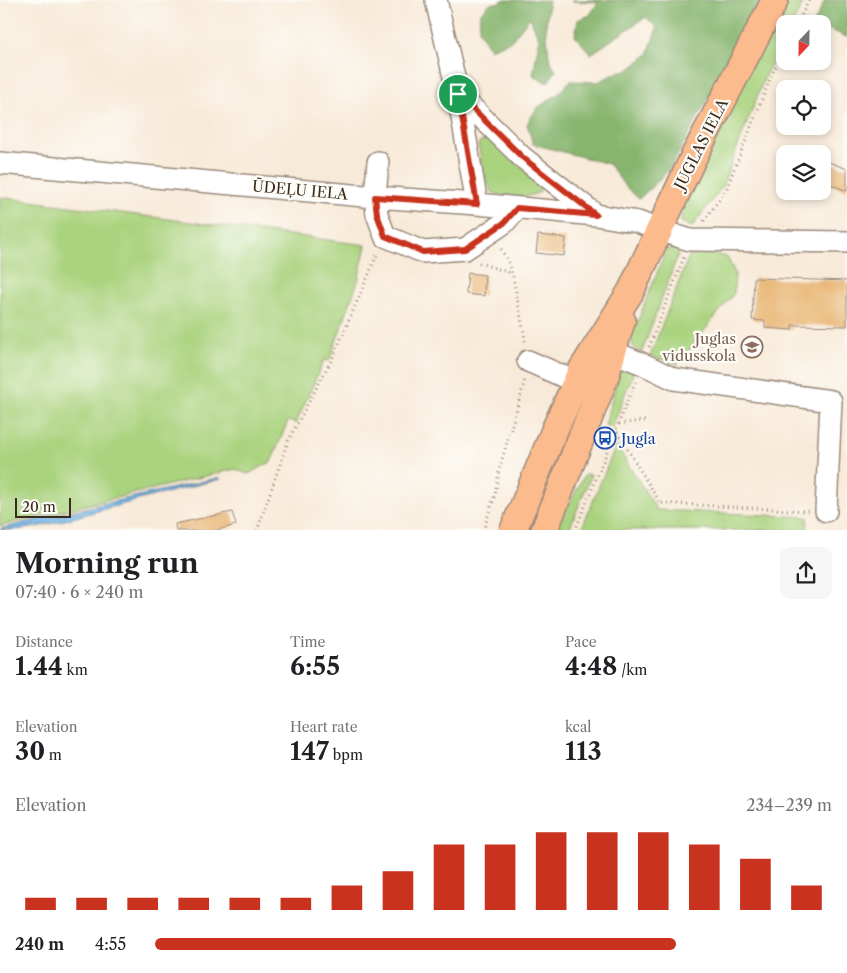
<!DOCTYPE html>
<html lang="en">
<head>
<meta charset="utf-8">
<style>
  body { margin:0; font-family:"Libre Caslon Text",serif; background:#f6f6f6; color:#202124; height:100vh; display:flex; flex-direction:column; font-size:19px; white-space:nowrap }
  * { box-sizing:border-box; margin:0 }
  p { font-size:16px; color:#757577 }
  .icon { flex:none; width:28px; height:28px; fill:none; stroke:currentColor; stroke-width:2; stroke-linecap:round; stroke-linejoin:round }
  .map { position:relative; height:530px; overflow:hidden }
  .sheet { display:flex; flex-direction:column; background:#fff; flex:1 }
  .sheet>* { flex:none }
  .needle { width:32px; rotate:202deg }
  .controls { position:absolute; left:776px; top:15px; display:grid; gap:10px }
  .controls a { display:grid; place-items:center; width:55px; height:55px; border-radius:10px; background:#fff; box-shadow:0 2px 8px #0003; font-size:25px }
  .scale { position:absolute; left:15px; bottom:12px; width:56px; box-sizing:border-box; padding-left:5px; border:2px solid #3b2a1e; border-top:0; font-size:14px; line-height:18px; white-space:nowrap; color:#3b2a1e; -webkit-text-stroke:4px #fdfcf7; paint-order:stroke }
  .pin { position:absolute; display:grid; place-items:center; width:42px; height:42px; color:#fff; margin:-21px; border:2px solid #fff; border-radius:50%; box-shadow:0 1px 5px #0007 }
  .round { display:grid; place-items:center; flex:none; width:52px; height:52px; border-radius:10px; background:#f6f6f6 }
  .summary { display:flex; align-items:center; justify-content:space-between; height:85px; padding:0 15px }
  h1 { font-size:28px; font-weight:700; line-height:38px }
  .stats { display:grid; grid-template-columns:repeat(3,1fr); gap:8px; height:85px; padding:5px 15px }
  .stats div { display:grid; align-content:center }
  .stats b { font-size:25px; font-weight:700 }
  .stats small { font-size:14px; font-weight:400 }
  .stats p { font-size:14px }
  .chart { height:140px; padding:10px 15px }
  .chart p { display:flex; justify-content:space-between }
  .chart svg { width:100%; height:90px; margin-top:5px; stroke:#c8321e; stroke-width:6 }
  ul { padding:0 15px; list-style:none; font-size:16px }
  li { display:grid; grid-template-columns:80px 60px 1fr; align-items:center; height:38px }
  li i { height:12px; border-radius:6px; background:#c8321e }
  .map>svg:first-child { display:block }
  .green { fill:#aad37f; stroke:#727e4e }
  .forest { fill:#87b56e; stroke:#617046 }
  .water { fill:#6eb2e4; stroke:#546e81 }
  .building { fill:#e9b675 }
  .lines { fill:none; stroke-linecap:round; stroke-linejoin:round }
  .minor-casing { stroke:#9a8a7b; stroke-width:24 }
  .major-casing { stroke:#9a8a7b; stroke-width:29 }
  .path { stroke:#9a8a7b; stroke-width:3; stroke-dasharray:1 4; stroke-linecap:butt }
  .minor { stroke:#fff; stroke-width:21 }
  .major { stroke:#fbbb8d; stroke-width:26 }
  .route-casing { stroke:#fff; stroke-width:10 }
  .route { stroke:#c8321e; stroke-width:6 }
  .labels { text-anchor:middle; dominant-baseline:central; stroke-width:4.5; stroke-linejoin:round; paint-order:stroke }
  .street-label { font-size:15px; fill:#3b2a1e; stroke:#fdfcf7 }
  .education-label { font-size:15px; fill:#785e54; stroke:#fdfcf7; text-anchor:end }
  .transit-label { font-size:15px; fill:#164399; stroke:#fdfcf7; text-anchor:start }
</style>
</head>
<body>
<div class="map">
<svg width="847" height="531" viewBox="0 0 847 531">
  <rect width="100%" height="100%" fill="#fdfcf7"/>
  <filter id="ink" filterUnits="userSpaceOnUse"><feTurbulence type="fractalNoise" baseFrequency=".02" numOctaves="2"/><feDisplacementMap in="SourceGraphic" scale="10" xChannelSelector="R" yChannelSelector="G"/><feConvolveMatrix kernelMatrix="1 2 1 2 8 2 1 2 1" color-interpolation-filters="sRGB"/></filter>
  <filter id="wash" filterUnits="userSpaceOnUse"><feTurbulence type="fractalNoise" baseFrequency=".0096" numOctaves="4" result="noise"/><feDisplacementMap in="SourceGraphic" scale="20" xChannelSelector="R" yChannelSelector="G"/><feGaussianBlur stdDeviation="1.12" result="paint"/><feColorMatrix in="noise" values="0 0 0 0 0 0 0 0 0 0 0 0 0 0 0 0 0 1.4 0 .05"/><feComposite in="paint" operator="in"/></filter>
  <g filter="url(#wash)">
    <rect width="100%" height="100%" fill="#f8ead8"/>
    <path class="green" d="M787 0H805L792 24H785V38L766 74 722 187 692 227 681 222 682 213 739 90Z
      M483 140H492L539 184 540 192C526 199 507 198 492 192L484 176 478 144Z
      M0 197 366 245 358 281 329 361 324 360 296 423 288 421 271 462 248 474 235 469 0 526Z
      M673 248 680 249 642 352C634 350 632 346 631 338L666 250Z
      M698 250 727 257 735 273 734 293 678 364 650 356 689 256Z
      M625 369 634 371 612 428 605 425 619 371Z
      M616 445 657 510 808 517 807 530H581Z
      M585 474 591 475 569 530 555 531Z"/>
    <path class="forest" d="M502 0H549L546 26 549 58 556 71 547 83 533 75 539 39 530 17 511 41 490 49 479 31 480 14 489 4 502 2Z
      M572 0H761L670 169 639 199 624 185 609 164 533 144 527 124 537 108 558 94 570 81 598 82 620 71H627L648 54 657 28 646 17 591 54 575 36 578 20 590 15 598 2 573 1Z
      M825 0H847V37L823 27 822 24 814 23Z"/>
    <path class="water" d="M217 478 221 479C181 489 141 499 101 510 68 519 34 531 0 530V529C72 510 145 495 217 478Z"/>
    <g id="blocks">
      <path class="building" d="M829 162 847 169V191L822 181V178Z
        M538 235 566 238 564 256 536 253Z
        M468 273 485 275 484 296 466 294Z
        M754 278 847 281V326L792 325V330L765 328V321L752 320Z
        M232 512 236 525 214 531H176L175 524Z"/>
    </g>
  </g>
  <g filter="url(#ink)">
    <use href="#blocks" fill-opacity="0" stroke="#9a8a7b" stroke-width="1"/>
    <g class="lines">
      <g class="minor-casing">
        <path id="minor" d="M436 0 458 94 522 157 596 215
          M458 94 477 204
          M378 162 375 197 377 214 385 236 423 252 465 249 504 223 517 208
          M0 163 375 197 477 204 596 215 638 222 658 230 690 240 847 242
          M613 352 643 364 674 379 831 401 826 511
          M528 361 576 382"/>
      </g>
      <g class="major-casing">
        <path id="major" d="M513 531 555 429 581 371 631 291 693 158 775 0
          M544 531 605 378 622 320"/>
      </g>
      <path class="path" d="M797 24 809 0
        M704 221 726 190 770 79 785 48
        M501 249 508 261 513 277 526 344
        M479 263 511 273
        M649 347 684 257
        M619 424 648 420
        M617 432 660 503 808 511
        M257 531 288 441 333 357 378 253
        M483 531 495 495 499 470 525 380
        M575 531 636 380"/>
      <use href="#minor" class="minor"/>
      <use href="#major" class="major"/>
    </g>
  </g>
  <g class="lines" filter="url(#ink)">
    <g class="route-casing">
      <path id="route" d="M458 94 522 157 596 215 517 208 504 223 465 249 423 252 385 236 377 214 375 197 477 204Z"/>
    </g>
    <use href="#route" class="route"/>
  </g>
  <defs>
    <g id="school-ring" transform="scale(1.125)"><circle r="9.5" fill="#fdfcf7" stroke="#8d6e63" stroke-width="1.5"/><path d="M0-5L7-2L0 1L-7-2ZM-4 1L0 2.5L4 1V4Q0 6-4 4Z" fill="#8d6e63"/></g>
    <g id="bus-ring" transform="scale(1.125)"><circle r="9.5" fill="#fdfcf7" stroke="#1a4fb4" stroke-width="1.5"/><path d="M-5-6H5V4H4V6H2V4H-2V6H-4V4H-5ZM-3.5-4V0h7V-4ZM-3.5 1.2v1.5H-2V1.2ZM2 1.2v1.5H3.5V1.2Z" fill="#1a4fb4"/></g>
  </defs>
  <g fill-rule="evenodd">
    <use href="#school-ring" x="752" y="347"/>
    <use href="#bus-ring" x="605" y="438"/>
  </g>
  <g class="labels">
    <g class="street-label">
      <text transform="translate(701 144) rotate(-63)">JUGLAS IELA</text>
      <text transform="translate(300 190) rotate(5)">ŪDEĻU IELA</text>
    </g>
    <g class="education-label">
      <text x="736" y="338">Juglas<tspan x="736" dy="17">vidusskola</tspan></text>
    </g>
    <g class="transit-label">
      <text x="621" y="438">Jugla</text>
    </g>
  </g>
</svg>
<div class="controls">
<a><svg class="needle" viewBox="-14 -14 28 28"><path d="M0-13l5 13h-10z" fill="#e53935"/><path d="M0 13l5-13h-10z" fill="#757577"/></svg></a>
<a><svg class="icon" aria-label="locate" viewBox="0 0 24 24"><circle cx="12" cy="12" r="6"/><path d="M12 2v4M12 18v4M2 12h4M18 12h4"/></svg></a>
<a><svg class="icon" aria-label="layers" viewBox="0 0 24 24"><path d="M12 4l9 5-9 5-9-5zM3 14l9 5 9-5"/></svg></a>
</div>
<div class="scale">20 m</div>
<div class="pin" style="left:458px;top:94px;background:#1e9e55"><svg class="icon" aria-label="arrive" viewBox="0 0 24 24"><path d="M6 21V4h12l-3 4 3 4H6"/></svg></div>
</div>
<section class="sheet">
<div class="summary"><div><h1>Morning run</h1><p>07:40 · 6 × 240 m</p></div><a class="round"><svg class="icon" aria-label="share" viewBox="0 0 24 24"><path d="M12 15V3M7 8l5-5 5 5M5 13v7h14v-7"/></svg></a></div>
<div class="stats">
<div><p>Distance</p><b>1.44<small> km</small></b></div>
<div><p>Time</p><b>6:55</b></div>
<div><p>Pace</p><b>4:48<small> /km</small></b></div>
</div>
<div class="stats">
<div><p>Elevation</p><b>30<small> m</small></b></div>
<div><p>Heart rate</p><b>147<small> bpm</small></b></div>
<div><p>kcal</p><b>113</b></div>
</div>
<div class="chart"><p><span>Elevation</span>234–239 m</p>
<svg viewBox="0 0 160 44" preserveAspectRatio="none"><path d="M5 44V38M15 44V38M25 44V38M35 44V38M45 44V38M55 44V38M65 44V32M75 44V25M85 44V12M95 44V12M105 44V6M115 44V6M125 44V6M135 44V12M145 44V19M155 44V32"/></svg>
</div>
<ul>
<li><b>240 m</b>4:55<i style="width:77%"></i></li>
</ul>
</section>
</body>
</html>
